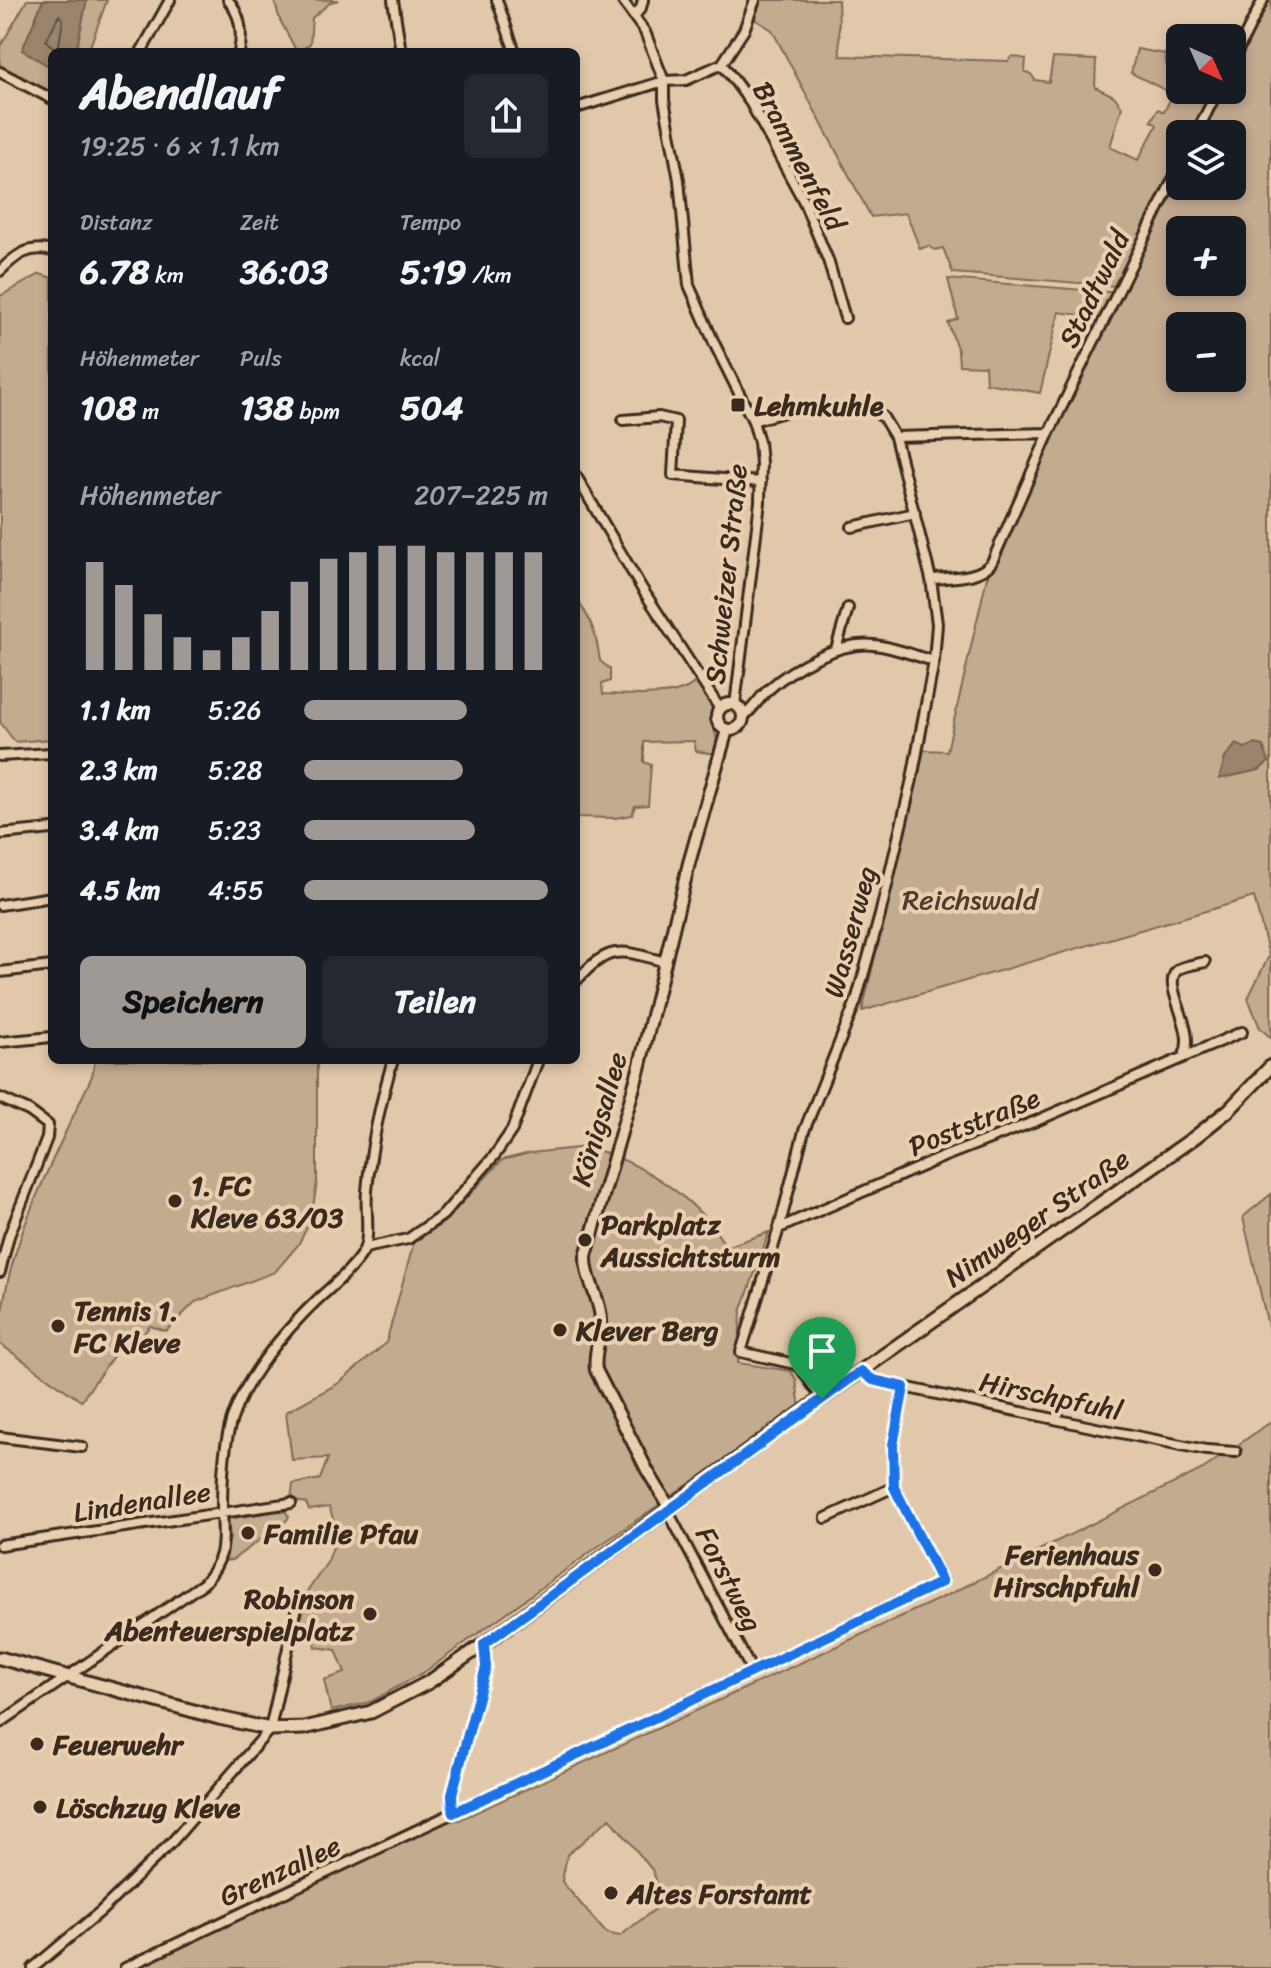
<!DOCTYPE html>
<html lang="de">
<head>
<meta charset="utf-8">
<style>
  body { margin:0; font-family:Sriracha,sans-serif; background:#242831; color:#f1f3f6; height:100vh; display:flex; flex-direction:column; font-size:30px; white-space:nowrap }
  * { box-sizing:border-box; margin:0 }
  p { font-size:26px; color:#9ea1a6 }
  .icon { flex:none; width:44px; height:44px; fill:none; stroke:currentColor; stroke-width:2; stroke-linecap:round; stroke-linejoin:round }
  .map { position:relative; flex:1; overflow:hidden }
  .details { position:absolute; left:48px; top:48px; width:532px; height:1016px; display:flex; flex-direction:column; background:#171b24; border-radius:12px; box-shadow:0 4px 12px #0003 }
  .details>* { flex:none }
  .needle { width:52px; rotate:135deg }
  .tools { position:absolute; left:1166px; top:24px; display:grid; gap:16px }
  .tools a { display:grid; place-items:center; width:80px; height:80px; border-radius:12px; background:#171b24; box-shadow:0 4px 12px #0003; font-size:40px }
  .pin { position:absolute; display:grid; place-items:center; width:68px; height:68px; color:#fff; margin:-82px -34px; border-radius:50% 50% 50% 0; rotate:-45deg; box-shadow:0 0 8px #0007 }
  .pin .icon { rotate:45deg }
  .round { display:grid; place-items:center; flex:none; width:84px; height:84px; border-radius:12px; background:#242831 }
  .summary { display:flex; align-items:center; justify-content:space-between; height:136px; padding:0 32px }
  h1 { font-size:44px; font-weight:800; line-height:60px }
  .metrics { display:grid; grid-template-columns:repeat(3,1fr); gap:12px; height:136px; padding:8px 32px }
  .metrics div { display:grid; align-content:center }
  .metrics b { font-size:34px; font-weight:800 }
  .metrics small { font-size:22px; font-weight:400 }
  .metrics p { font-size:22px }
  .chart { height:224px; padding:16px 32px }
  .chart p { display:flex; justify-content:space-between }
  .chart svg { width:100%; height:144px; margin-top:8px; stroke:#9f9995; stroke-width:6 }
  .primary-button { display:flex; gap:16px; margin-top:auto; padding:16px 32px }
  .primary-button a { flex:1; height:92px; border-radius:12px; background:#9f9995; color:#111; font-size:32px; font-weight:800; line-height:92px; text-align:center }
  .primary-button a+a { background:#242831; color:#f1f3f6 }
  ul { padding:0 32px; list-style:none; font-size:26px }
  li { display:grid; grid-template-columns:128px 96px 1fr; align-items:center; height:60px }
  li i { height:20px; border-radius:10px; background:#9f9995 }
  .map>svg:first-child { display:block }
  .green { fill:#c3ab90; stroke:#7f6a57; stroke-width:2; fill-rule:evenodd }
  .water { fill:#9a846d; stroke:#74604d; stroke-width:2 }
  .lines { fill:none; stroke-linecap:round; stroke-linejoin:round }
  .shore { stroke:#614e3e; stroke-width:2 }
  .minor-casing { stroke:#3b2a1e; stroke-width:14 }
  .tertiary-casing { stroke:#3b2a1e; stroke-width:16 }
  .secondary-casing { stroke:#3b2a1e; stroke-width:17 }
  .minor { stroke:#e9cfb0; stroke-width:8 }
  .tertiary { stroke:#e9cfb0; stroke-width:10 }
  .secondary { stroke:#e9cfb0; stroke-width:11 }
  .route-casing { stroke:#fff; stroke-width:16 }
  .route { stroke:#1a73e8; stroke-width:10 }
  .poi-dot { fill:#3b2a1e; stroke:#e9cfb0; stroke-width:3 }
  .labels { text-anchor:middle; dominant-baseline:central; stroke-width:8; stroke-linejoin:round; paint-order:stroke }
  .street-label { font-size:28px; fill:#3b2a1e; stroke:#e9cfb0 }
  .poi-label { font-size:28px; font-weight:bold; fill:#3b2a1e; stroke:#e9cfb0; text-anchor:start }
  .park-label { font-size:28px; fill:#4f3d2f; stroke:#e9cfb0 }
</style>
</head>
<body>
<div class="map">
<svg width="1271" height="1968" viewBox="0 0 1271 1968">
  <rect width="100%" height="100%" fill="#e2c8aa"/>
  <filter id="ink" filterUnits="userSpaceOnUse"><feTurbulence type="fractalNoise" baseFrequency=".0125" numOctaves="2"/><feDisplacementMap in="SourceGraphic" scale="16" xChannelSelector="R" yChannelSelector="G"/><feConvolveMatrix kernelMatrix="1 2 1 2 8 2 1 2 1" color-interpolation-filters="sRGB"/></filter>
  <g filter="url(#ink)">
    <path class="green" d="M27 0H107L88 52H52V93L0 67V47Z
      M274 0H339L331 2 312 18 310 44 297 52 280 20Z
      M760 0H838L840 56 1008 61 1012 56 1026 59 1025 72 1031 74 1035 80 1049 82 1053 58 1096 60 1095 87 1114 96 1122 107 1110 147 1138 160 1157 125 1151 121 1158 109 1164 112 1173 94 1131 73 1137 49 1165 54C1165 67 1168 70 1180 74V90H1215L1193 134H1180V160L1117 286 953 273 943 248 935 250 928 246 920 249 906 213 871 217 772 30 753 18Z
      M1269 0H1271V1038L1260 1028 1248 998 1269 956 1254 897 862 1011 924 750 947 751 987 577 1082 370 1101 318 1059 312 1040 393 986 383 985 366 959 365 958 351 948 323 958 319 948 279 1120 293 1180 176V186H1232V134H1201L1223 90H1232V73ZM1180 230H1232V282H1180ZM1180 326H1232V378H1180Z
      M40 274 52 278V739L15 742 0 722V296Z
      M576 600C592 617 597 639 600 661L610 669V681L602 684 603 694C627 694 679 700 695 682L714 706C706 726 721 730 716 754L696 751 694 741 644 742V762L651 765 648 805 635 806 632 815 616 818 576 817Z
      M95 1060H317V1182L311 1220 298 1245 275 1272 195 1302 166 1331 150 1326 138 1341 129 1334 81 1401 0 1344C0 1254 55 1157 92 1076Z
      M587 1147C641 1162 697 1197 726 1247L769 1232 741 1312 738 1363 791 1371 796 1380 800 1408 596 1548 426 1671 370 1702 331 1711 324 1680 345 1673 336 1650 316 1647 313 1632H296L301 1601 328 1561 338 1533 329 1507 309 1510 306 1503 291 1500 293 1484 320 1479 328 1458 292 1460 286 1412 339 1383 386 1343 414 1242 443 1223 502 1160 530 1153Z
      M1271 1194V1339L1243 1217Z
      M1271 1422V1968H139L431 1824 459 1820 952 1593 1203 1469ZM610 1818 653 1871 661 1896 655 1909 620 1936 606 1933 562 1882 567 1855Z
      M279 1511 286 1512 289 1517 286 1521 232 1560 224 1561 230 1538 228 1519Z"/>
    <path class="water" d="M43 0H87L76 52H52V68L22 50Z
      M1236 744 1245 748 1255 744 1263 746 1269 762 1259 770 1219 779 1225 758Z"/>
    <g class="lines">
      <path class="shore" d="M59 15 63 19 59 45 54 48 46 41Z"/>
      <g class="minor-casing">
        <path id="minor" d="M228 0C241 15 243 33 239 52
          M393 0 401 52
          M497 0 515 52
          M622 0 645 32 664 81V100L679 180 689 285 715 345 753 421 759 442 761 463 760 502 735 705
          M634 16 641 8 643 0
          M141 52 170 0
          M1232 62 1263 0
          M722 64 750 102 803 200 828 260 845 318
          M0 72 52 99
          M576 108 664 81 686 80 722 64 744 30 755 0
          M1196 134 1218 90
          M0 271C16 255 29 245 52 251
          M623 420 659 417 676 421 673 475 761 482
          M753 421 791 410 860 408 873 411 883 417 895 437 1049 433
          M576 476 641 587 720 709
          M852 527 915 513
          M931 579C951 577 980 579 992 562L1049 433 1180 165
          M836 649 848 608
          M743 717C755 707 759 698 768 690 793 667 840 641 874 645 894 647 915 656 934 661
          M0 756 52 753
          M0 834 52 829
          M0 905 52 897
          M0 972 52 966
          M576 981C610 944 619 949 665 962
          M0 1042 52 1037
          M1184 1055C1198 1028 1158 983 1179 969 1186 965 1197 964 1205 962
          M0 1098 29 1111 48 1125 47 1138 9 1236 0 1272
          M779 1228 943 1157 1036 1121 1242 1032
          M365 1248 408 1239 443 1215 495 1155 512 1130 538 1060
          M861 1371 873 1380 904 1387 1101 1429 1206 1450 1236 1452
          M822 1399 801 1368 795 1364 741 1352 779 1228 804 1131 856 1001 880 915 912 779 934 661 937 624 931 579 895 437
          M0 1437 82 1447
          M669 1507 671 1517 752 1671
          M826 1518 894 1487
          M0 1545 291 1503
          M0 1723 204 1583C227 1557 223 1542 222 1510 222 1484 224 1443 232 1419 246 1376 285 1331 317 1300 332 1286 352 1270 363 1252 371 1237 365 1209 367 1191 371 1146 380 1103 393 1060
          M453 1813 452 1794 486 1667 484 1644
          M33 1968 101 1911 172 1842 270 1729 297 1607
          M125 1968 942 1582 894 1487 893 1445 904 1387"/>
      </g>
      <g class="tertiary-casing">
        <path id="tertiary" d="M717 717a13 13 0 1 1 26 0a13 13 0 1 1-26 0Z
          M669 1507 647 1470 596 1370C593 1352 602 1337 601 1319 600 1297 585 1279 586 1256L639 1069 689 863 727 730"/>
      </g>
      <g class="secondary-casing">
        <path id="secondary" d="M0 1658 219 1718 270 1729 304 1728 371 1712 429 1682 484 1644 791 1420 1195 1137 1229 1110 1271 1066"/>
      </g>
      <use href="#minor" class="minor"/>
      <use href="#tertiary" class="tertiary"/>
      <use href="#secondary" class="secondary"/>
    </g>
  </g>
  <g class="lines" filter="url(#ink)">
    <g class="route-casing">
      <path id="route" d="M861 1371 873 1380 904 1387 893 1445 894 1487 942 1582 453 1813 452 1794 486 1667 484 1644Z"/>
    </g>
    <use href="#route" class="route"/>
  </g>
  <g class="poi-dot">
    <rect x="730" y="397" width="16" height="16" rx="4"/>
    <circle cx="175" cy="1201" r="8"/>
    <circle cx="585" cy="1240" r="8"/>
    <circle cx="58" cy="1326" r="8"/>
    <circle cx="560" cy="1330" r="8"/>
    <circle cx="248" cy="1533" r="8"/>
    <circle cx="1155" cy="1570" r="8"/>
    <circle cx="370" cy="1614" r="8"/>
    <circle cx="37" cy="1744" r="8"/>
    <circle cx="40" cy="1807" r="8"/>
    <circle cx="611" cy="1893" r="8"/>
  </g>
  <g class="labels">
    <g class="street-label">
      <text transform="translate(799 156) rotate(62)">Brammenfeld</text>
      <text transform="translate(1094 289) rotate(-64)">Stadtwald</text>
      <text transform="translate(726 574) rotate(-84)">Schweizer Straße</text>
      <text transform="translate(850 932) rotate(-75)">Wasserweg</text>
      <text transform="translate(599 1119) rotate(-74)">Königsallee</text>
      <text transform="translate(974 1122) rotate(-22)">Poststraße</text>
      <text transform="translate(1037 1218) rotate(-35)">Nimweger Straße</text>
      <text transform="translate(1051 1396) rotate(12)">Hirschpfuhl</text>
      <text transform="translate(142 1502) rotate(-9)">Lindenallee</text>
      <text transform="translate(729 1579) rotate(63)">Forstweg</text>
      <text transform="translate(280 1871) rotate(-25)">Grenzallee</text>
    </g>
    <g class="poi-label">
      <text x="754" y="405">Lehmkuhle</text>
      <text x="191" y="1185">1. FC<tspan x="191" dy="32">Kleve 63/03</tspan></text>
      <text x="601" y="1224">Parkplatz<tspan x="601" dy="32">Aussichtsturm</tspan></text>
      <text x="74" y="1310">Tennis 1.<tspan x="74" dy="32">FC Kleve</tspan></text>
      <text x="576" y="1330">Klever Berg</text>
      <text x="264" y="1533">Familie Pfau</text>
      <text x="1139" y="1554" text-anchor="end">Ferienhaus<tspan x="1139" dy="32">Hirschpfuhl</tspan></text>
      <text x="354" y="1598" text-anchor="end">Robinson<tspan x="354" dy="32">Abenteuerspielplatz</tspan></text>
      <text x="53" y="1744">Feuerwehr</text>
      <text x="56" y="1807">Löschzug Kleve</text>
      <text x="627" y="1893">Altes Forstamt</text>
    </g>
    <g class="park-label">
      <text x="970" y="899">Reichswald</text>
    </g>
  </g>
</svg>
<div class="tools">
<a><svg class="needle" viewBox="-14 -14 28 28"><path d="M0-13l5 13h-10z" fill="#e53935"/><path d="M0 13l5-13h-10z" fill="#9ea1a6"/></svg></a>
<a><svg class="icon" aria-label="layers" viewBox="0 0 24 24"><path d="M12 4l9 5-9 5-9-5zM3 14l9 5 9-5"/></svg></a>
<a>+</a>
<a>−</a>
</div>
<div class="pin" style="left:822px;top:1399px;background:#1e9e55"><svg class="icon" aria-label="arrive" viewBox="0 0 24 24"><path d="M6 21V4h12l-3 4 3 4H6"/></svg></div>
<section class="details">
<div class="summary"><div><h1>Abendlauf</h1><p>19:25 · 6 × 1.1 km</p></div><a class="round"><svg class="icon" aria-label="share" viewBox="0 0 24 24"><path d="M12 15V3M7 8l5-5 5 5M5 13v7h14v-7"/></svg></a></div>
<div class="metrics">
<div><p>Distanz</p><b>6.78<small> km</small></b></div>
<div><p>Zeit</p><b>36:03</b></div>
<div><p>Tempo</p><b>5:19<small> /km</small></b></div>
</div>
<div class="metrics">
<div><p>Höhenmeter</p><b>108<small> m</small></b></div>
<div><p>Puls</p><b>138<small> bpm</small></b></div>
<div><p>kcal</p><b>504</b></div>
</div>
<div class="chart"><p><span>Höhenmeter</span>207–225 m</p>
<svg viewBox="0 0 160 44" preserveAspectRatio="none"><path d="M5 44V11M15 44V18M25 44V27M35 44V34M45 44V38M55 44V34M65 44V26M75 44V17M85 44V10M95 44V8M105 44V6M115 44V6M125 44V8M135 44V8M145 44V8M155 44V8"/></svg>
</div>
<ul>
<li><b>1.1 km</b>5:26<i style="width:67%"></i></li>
<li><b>2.3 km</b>5:28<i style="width:65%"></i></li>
<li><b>3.4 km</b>5:23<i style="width:70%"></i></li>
<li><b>4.5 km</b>4:55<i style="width:100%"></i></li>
</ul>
<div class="primary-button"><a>Speichern</a><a>Teilen</a></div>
</section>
</div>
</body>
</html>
